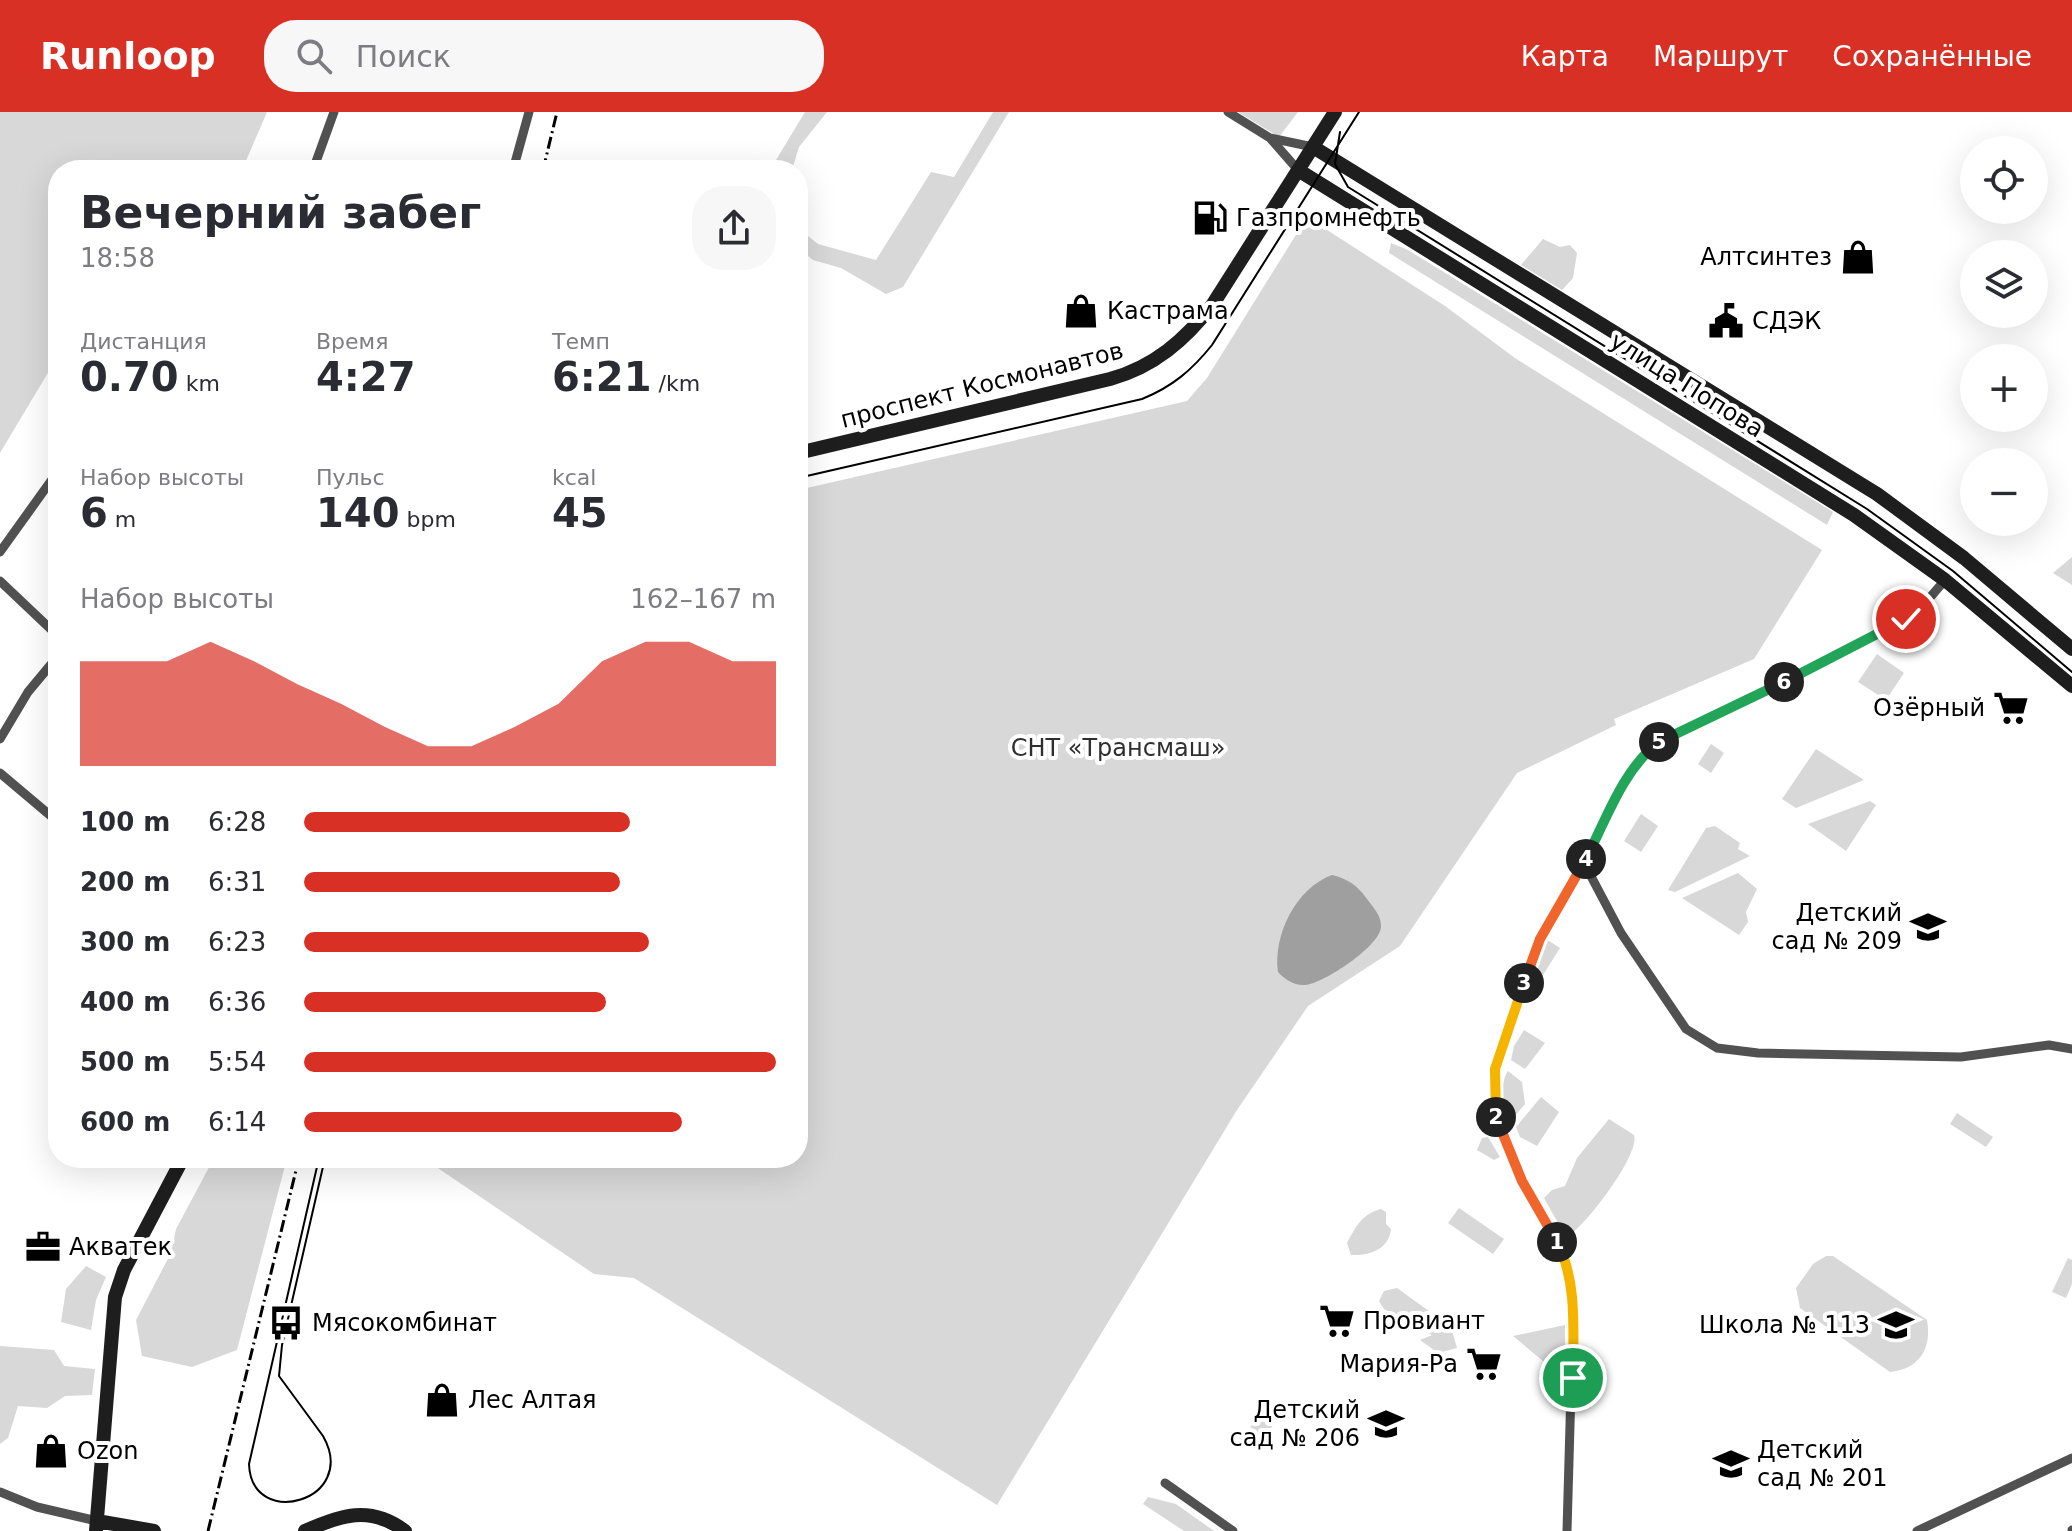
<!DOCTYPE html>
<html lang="ru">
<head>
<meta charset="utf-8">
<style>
  body { margin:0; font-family:"DejaVu Sans",sans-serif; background:#f7f7f7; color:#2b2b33; height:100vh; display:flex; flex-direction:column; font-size:30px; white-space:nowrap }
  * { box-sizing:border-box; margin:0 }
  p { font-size:26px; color:#7c7c81 }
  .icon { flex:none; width:44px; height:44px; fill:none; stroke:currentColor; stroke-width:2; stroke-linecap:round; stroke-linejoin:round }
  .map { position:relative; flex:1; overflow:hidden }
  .panel { position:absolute; left:48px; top:48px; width:760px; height:1008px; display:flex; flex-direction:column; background:#fff; border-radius:32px; box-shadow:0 8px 32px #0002 }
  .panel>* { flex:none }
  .tools { position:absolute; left:1960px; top:24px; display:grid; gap:16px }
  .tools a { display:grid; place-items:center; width:88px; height:88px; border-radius:50%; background:#fff; box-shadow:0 8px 32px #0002; font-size:40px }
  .pin { position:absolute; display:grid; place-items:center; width:68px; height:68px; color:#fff; margin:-34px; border:4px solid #fff; border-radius:50%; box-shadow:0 2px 8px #0007 }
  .km { position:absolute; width:40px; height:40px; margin:-20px; border-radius:50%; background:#222; color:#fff; font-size:22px; line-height:40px; text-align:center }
  .round { display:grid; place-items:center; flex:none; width:84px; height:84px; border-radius:32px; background:#f7f7f7 }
  .overview { display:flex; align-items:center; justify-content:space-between; height:136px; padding:0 32px }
  h1 { font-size:44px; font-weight:700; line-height:60px }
  .metrics { display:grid; grid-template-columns:repeat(3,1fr); gap:12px; height:136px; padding:8px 32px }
  .metrics div { display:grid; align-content:center }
  .metrics b { font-size:40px; font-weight:700 }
  .metrics small { font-size:22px; font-weight:400 }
  .metrics p { font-size:22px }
  .chart { height:224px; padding:16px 32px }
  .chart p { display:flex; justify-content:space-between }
  .chart svg { width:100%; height:144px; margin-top:8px; fill:#d93025; opacity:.7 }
  ul { padding:0 32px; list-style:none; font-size:26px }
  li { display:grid; grid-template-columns:128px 96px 1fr; align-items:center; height:60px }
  li i { height:20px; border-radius:10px; background:#d93025 }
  header { display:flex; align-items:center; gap:48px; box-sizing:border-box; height:112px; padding:0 40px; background:#d93025; color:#fff }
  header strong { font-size:38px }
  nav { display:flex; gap:44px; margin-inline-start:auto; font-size:28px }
  .search { width:560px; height:72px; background:#f7f7f7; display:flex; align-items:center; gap:20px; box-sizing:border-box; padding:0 28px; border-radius:32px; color:#7c7c81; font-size:30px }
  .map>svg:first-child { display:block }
  .green { fill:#d8d8d8 }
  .water { fill:#9f9f9f }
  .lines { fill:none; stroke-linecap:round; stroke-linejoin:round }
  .street { stroke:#515151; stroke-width:9 }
  .secondary { stroke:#1e1e1e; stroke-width:14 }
  .tram { stroke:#000; stroke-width:2 }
  .rail { stroke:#000; stroke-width:3; stroke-dasharray:12 4 2 4; stroke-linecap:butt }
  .split-1-casing { stroke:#fff; stroke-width:16 }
  .split-2-casing { stroke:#fff; stroke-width:16 }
  .split-3-casing { stroke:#fff; stroke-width:16 }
  .split-4-casing { stroke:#fff; stroke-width:16 }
  .split-5-casing { stroke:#fff; stroke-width:16 }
  .split-6-casing { stroke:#fff; stroke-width:16 }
  .split-7-casing { stroke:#fff; stroke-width:16 }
  .split-1 { stroke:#f5b400; stroke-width:10 }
  .split-2 { stroke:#f0652b; stroke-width:10 }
  .split-3 { stroke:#f5b400; stroke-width:10 }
  .split-4 { stroke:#f0652b; stroke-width:10 }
  .split-5 { stroke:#22a559; stroke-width:10 }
  .split-6 { stroke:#22a559; stroke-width:10 }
  .split-7 { stroke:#22a559; stroke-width:10 }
  .labels { text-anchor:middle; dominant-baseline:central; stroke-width:8; stroke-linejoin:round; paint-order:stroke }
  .poi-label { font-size:24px; fill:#000; stroke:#fff; text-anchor:start }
  .street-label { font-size:24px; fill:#000; stroke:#fff }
  .park-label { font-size:24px; fill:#2f2f2f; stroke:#fff }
</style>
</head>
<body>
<header>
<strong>Runloop</strong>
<div class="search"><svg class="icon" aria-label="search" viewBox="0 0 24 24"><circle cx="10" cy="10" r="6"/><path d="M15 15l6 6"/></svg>Поиск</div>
<nav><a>Карта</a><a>Маршрут</a><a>Сохранённые</a></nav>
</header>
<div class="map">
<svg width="2072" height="1419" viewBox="0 0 2072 1419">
  <rect width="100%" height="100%" fill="#fff"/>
  <path class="green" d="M0 0H267L242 58H58V244L0 341Z
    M805 0H827L799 35 792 58H770Z
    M993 0H1009L903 175 886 182 841 156 813 148 798 136V116L818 132 876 148 931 60 954 65Z
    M1238 0H1298L1279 25Z
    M1307 105 1445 194 1515 246 1822 438 1754 547 1614 607 1616 613 1517 661 1400 834 1308 894 1237 998 997 1393 634 1166 594 1162 423 1046H798V378L1187 289 1207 266Z
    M1543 127 1560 135 1570 133 1577 141 1573 166 1562 178 1521 153Z
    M1391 131 1408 138 1833 400 1827 413 1389 141Z
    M2072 445V473L2053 461Z
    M1877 542 1904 561 1886 588 1858 570Z
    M1711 632 1724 641 1711 661 1698 652Z
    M1816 637 1864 668 1796 696 1782 687Z
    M1870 689 1876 693 1846 739 1808 712Z
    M1641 702 1658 714 1641 740 1624 729Z
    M1715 714 1740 731 1738 737 1750 744 1675 780 1668 778 1706 716Z
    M1738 761 1757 777 1746 800 1748 810 1739 823 1682 786Z
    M1546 827 1560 836 1543 863 1534 857Z
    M1524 918 1545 931 1525 957 1511 948 1514 934Z
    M1508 959 1522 970 1525 992 1514 1005 1505 1000C1503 987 1500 971 1508 959Z
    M1541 985 1559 1000 1537 1034 1520 1025 1516 1015Z
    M1957 1001 1993 1025 1986 1035 1950 1012Z
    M1609 1007 1634 1023C1641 1041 1584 1117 1566 1125L1544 1086 1552 1078 1565 1074 1577 1046Z
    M1488 1025 1500 1045 1494 1048 1477 1038 1482 1026Z
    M214 1046H287L237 1238 192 1255 142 1244 136 1208 171 1141 176 1117Z
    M1459 1096 1504 1127 1493 1142 1448 1111Z
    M1381 1097 1386 1100V1112L1391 1117C1389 1137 1370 1144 1351 1143L1347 1131C1356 1114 1362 1102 1381 1097Z
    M1826 1144H1833L1927 1208C1932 1236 1920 1257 1890 1260L1800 1196 1796 1176 1813 1152Z
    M2068 1146 2072 1148V1172L2066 1186 2052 1180Z
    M86 1154 106 1165 96 1188 91 1218 61 1210 66 1177Z
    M1397 1176 1451 1215 1457 1236 1438 1241 1420 1228 1432 1223 1384 1197 1379 1189 1384 1179Z
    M1565 1213 1566 1268 1513 1224Z
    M0 1234 54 1238 64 1254 95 1257 92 1283 65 1284 47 1296 18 1294 8 1326 0 1332Z
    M1265 1297 1276 1302 1275 1311 1260 1329H1253L1248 1324 1252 1311Z
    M1148 1385 1176 1392 1214 1419H1184L1143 1392Z"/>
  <path class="water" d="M1332 763C1348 767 1357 773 1367 787 1373 795 1381 803 1381 814 1382 833 1323 872 1305 873 1295 874 1284 867 1278 860 1273 823 1296 776 1332 763Z"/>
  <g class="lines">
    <path class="street" d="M1228 0 1270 26 1298 58
      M1270 26 1313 35
      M313 58 334 0
      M513 58 529 0
      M0 440 58 359
      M0 469 58 524
      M0 627 28 580 58 544
      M0 661 58 710
      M1584 751 1621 821 1686 917 1717 936 1758 941 1961 945 2049 933 2072 937
      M1165 1371 1233 1419
      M0 1380 37 1395 97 1409
      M1567 1419 1573 1207 1567 1149 1522 1069 1495 1001V957L1511 905 1540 827 1642 644 1679 619 1906 507 1921 496 1945 468
      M1917 1419 2072 1346
      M2072 1419V1418"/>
    <path class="secondary" d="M1313 35 1877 382 1964 446 2072 537
      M1298 58 1854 403 1945 468 2072 574
      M798 341 1110 267C1154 255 1185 228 1213 192L1335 0
      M97 1409 154 1419
      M96 1419 115 1185 124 1158 183 1046
      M305 1419C341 1403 370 1393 405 1419"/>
    <path class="tram" d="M1340 20 1335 52 1348 75 1867 397 1953 459 2072 560
      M798 366 1142 287C1172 275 1192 258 1212 233L1359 0
      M319 1046 249 1352C251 1419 360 1389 323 1324L279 1264 282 1233 325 1046"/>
    <path class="rail" d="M543 58 557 0
      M208 1419 299 1046"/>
  </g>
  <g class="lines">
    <g class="split-1-casing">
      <path id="split-1" d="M1557 1130C1578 1170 1573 1221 1573 1266"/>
    </g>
    <g class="split-2-casing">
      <path id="split-2" d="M1496 1005 1522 1069 1557 1130"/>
    </g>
    <g class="split-3-casing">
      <path id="split-3" d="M1496 1005 1495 957 1524 871"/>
    </g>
    <g class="split-4-casing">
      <path id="split-4" d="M1524 871 1540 827 1586 747"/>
    </g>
    <g class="split-5-casing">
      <path id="split-5" d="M1586 747C1606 708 1623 657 1659 630"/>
    </g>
    <g class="split-6-casing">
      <path id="split-6" d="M1659 630 1784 570"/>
    </g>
    <g class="split-7-casing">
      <path id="split-7" d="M1784 570 1906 507"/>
    </g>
    <use href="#split-1" class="split-1"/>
    <use href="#split-2" class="split-2"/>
    <use href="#split-3" class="split-3"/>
    <use href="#split-4" class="split-4"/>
    <use href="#split-5" class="split-5"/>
    <use href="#split-6" class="split-6"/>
    <use href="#split-7" class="split-7"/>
  </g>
  <defs>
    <g id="fuel-bare" transform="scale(2.76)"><path d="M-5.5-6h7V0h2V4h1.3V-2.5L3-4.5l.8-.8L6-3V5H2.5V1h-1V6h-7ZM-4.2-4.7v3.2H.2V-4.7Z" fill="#000" stroke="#fff" stroke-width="2.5" paint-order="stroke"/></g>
    <g id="shop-bare" transform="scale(2.76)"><path d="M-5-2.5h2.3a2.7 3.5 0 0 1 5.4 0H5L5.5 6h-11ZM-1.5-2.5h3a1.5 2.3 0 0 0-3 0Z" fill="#000" stroke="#fff" stroke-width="2.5" paint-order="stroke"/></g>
    <g id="civic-bare" transform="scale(2.76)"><path d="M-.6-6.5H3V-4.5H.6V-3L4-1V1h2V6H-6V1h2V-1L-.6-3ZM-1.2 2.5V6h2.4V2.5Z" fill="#000" stroke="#fff" stroke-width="2.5" paint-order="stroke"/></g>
    <g id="supermarket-bare" transform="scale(2.76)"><path d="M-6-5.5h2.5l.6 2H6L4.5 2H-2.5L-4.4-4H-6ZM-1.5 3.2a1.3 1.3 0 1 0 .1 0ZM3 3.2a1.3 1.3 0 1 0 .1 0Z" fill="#000" stroke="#fff" stroke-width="2.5" paint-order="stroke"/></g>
    <g id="school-bare" transform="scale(2.76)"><path d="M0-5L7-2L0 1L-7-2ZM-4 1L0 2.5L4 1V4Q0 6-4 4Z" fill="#000" stroke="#fff" stroke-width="2.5" paint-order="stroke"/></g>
    <g id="office-bare" transform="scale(2.76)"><path d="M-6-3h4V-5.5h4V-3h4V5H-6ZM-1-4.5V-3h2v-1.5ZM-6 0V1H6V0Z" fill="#000" stroke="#fff" stroke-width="2.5" paint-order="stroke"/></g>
    <g id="bus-bare" transform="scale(2.76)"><path d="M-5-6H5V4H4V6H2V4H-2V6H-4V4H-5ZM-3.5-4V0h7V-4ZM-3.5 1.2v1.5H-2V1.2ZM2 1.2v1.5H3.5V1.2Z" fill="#000" stroke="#fff" stroke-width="2.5" paint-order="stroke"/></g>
  </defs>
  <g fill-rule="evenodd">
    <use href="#fuel-bare" x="1210" y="106"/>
    <use href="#shop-bare" x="1858" y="145"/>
    <use href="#shop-bare" x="1081" y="199"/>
    <use href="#civic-bare" x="1726" y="209"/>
    <use href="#supermarket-bare" x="2011" y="596"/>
    <use href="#school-bare" x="1928" y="815"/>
    <use href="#office-bare" x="43" y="1135"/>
    <use href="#supermarket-bare" x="1337" y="1209"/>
    <use href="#bus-bare" x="286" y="1211"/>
    <use href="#school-bare" x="1896" y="1213"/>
    <use href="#supermarket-bare" x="1484" y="1252"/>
    <use href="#shop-bare" x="442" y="1288"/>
    <use href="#school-bare" x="1386" y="1312"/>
    <use href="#shop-bare" x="51" y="1339"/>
    <use href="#school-bare" x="1731" y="1352"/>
  </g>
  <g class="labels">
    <g class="poi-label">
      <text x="1236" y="106">Газпромнефть</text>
      <text x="1832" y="145" text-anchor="end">Алтсинтез</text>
      <text x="1107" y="199">Кастрама</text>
      <text x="1752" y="209">СДЭК</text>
      <text x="1985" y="596" text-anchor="end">Озёрный</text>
      <text x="1902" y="801" text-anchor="end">Детский<tspan x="1902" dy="28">сад № 209</tspan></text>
      <text x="69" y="1135">Акватек</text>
      <text x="1363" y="1209">Провиант</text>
      <text x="312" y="1211">Мясокомбинат</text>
      <text x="1870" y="1213" text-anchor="end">Школа № 113</text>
      <text x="1458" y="1252" text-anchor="end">Мария-Ра</text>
      <text x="468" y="1288">Лес Алтая</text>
      <text x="1360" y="1298" text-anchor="end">Детский<tspan x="1360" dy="28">сад № 206</tspan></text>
      <text x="1757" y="1338">Детский<tspan x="1757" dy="28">сад № 201</tspan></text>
      <text x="77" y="1339">Ozon</text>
    </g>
    <g class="street-label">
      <text transform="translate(982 273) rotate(-14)">проспект Космонавтов</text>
      <text transform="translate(1687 273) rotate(32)">улица Попова</text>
    </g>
    <g class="park-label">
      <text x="1118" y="636">СНТ «Трансмаш»</text>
    </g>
  </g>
</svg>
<div class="tools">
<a><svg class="icon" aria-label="locate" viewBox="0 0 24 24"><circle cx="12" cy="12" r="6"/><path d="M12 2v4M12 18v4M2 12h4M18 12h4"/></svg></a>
<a><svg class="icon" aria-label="layers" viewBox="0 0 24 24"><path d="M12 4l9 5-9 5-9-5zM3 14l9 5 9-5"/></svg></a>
<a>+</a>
<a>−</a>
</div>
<div class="pin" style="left:1573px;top:1266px;background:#1e9e55"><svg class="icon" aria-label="arrive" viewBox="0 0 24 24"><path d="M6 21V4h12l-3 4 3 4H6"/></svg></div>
<div class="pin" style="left:1906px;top:507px;background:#d93025"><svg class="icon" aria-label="check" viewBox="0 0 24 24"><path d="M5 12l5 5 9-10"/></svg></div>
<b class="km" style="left:1557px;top:1130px">1</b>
<b class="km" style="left:1496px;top:1005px">2</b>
<b class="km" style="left:1524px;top:871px">3</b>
<b class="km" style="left:1586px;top:747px">4</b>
<b class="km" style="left:1659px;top:630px">5</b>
<b class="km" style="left:1784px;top:570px">6</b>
<section class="panel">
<div class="overview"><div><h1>Вечерний забег</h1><p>18:58</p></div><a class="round"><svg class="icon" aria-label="share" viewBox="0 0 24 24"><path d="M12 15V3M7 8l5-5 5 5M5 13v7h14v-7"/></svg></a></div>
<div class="metrics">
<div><p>Дистанция</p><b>0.70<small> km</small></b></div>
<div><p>Время</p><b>4:27</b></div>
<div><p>Темп</p><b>6:21<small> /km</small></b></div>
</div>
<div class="metrics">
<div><p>Набор высоты</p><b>6<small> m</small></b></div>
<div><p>Пульс</p><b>140<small> bpm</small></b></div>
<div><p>kcal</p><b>45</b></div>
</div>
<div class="chart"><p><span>Набор высоты</span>162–167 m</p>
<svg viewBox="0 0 160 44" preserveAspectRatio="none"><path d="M0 44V12L10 12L20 12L30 6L40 12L50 19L60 25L70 32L80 38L90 38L100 32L110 25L120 12L130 6L140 6L150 12L160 12V44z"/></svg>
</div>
<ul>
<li><b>100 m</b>6:28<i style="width:69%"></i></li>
<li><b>200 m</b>6:31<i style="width:67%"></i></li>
<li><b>300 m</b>6:23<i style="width:73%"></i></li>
<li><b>400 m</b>6:36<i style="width:64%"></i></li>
<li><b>500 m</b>5:54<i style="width:100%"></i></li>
<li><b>600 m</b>6:14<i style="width:80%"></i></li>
</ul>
</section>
</div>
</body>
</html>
